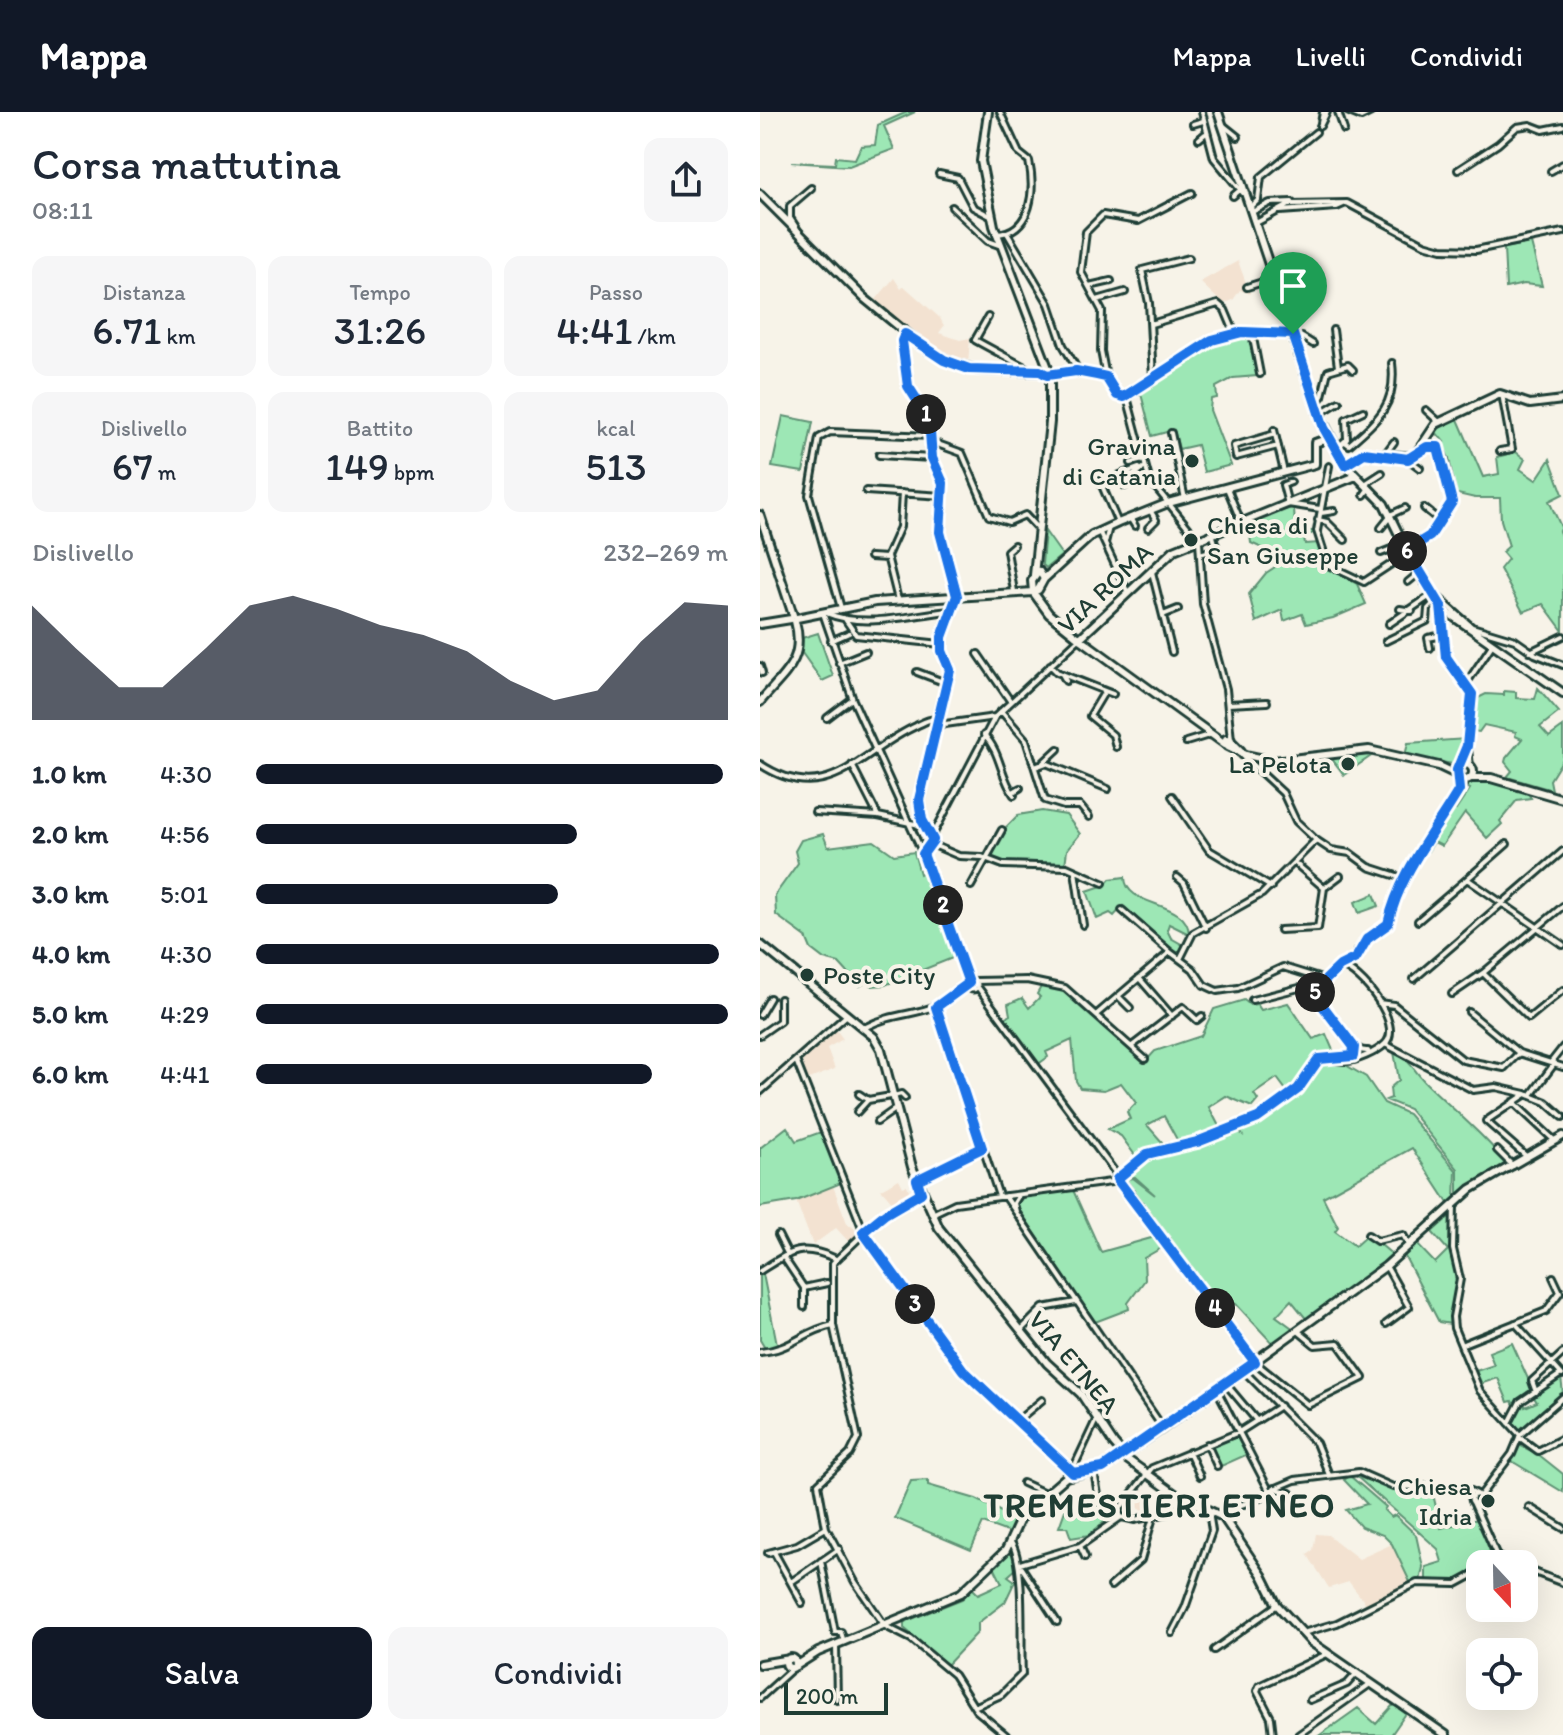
<!DOCTYPE html>
<html lang="it">
<head>
<meta charset="utf-8">
<style>
  body { margin:0; font-family:Itim,sans-serif; background:#f6f6f7; color:#1f2937; height:100vh; display:flex; flex-direction:column; font-size:30px; white-space:nowrap }
  * { box-sizing:border-box; margin:0 }
  p { font-size:26px; color:#747a83 }
  .icon { flex:none; width:44px; height:44px; fill:none; stroke:currentColor; stroke-width:2; stroke-linecap:round; stroke-linejoin:round }
  .map { position:relative; flex:1; overflow:hidden }
  .sheet { display:flex; flex-direction:column; background:#fff; width:760px }
  .sheet>* { flex:none }
  .needle { width:52px; rotate:158deg }
  .tools { position:absolute; left:706px; top:1438px; display:grid; gap:16px }
  .tools a { display:grid; place-items:center; width:72px; height:72px; border-radius:16px; background:#fff; box-shadow:0 8px 32px #0002; font-size:40px }
  .scale { position:absolute; left:24px; bottom:20px; width:104px; box-sizing:border-box; padding-left:8px; border:4px solid #1f3d34; border-top:0; font-size:22px; line-height:28px; white-space:nowrap; color:#1f3d34; -webkit-text-stroke:6px #f7f3e8; paint-order:stroke }
  .pin { position:absolute; display:grid; place-items:center; width:68px; height:68px; color:#fff; margin:-82px -34px; border-radius:50% 50% 50% 0; rotate:-45deg; box-shadow:0 0 8px #0007 }
  .pin .icon { rotate:45deg }
  .km { position:absolute; width:40px; height:40px; margin:-20px; border-radius:50%; background:#222; color:#fff; font-size:22px; line-height:40px; text-align:center }
  .round { display:grid; place-items:center; flex:none; width:84px; height:84px; border-radius:16px; background:#f6f6f7 }
  .head { display:flex; align-items:center; justify-content:space-between; height:136px; padding:0 32px }
  h1 { font-size:44px; font-weight:600; line-height:60px }
  .metrics { display:grid; grid-template-columns:repeat(3,1fr); gap:12px; height:136px; padding:8px 32px }
  .metrics div { display:grid; align-content:center; border-radius:16px; background:#f6f6f7; text-align:center }
  .metrics b { font-size:40px; font-weight:600 }
  .metrics small { font-size:22px; font-weight:400 }
  .metrics p { font-size:22px }
  .chart { height:224px; padding:16px 32px }
  .chart p { display:flex; justify-content:space-between }
  .chart svg { width:100%; height:144px; margin-top:8px; fill:#111827; opacity:.7 }
  .button { display:flex; gap:16px; margin-top:auto; padding:16px 32px }
  .button a { flex:1; height:92px; border-radius:16px; background:#111827; color:#fff; font-size:32px; font-weight:600; line-height:92px; text-align:center }
  .button a+a { background:#f6f6f7; color:#1f2937 }
  ul { padding:0 32px; list-style:none; font-size:26px }
  li { display:grid; grid-template-columns:128px 96px 1fr; align-items:center; height:60px }
  li i { height:20px; border-radius:10px; background:#111827 }
  header { display:flex; align-items:center; gap:48px; box-sizing:border-box; height:112px; padding:0 40px; background:#111827; color:#fff }
  header strong { font-size:38px }
  nav { display:flex; gap:44px; margin-inline-start:auto; font-size:28px }
  main { display:flex; flex:1; min-height:0 }
  .map>svg:first-child { display:block }
  .built { fill:#f3e2d1 }
  .green { fill:#9de7b5; stroke:#5e9274; stroke-width:2 }
  .lines { fill:none; stroke-linecap:round; stroke-linejoin:round }
  .minor-casing { stroke:#1f3d34; stroke-width:10 }
  .major-casing { stroke:#1f3d34; stroke-width:12 }
  .minor { stroke:#f7f3e8; stroke-width:4 }
  .major { stroke:#f7f3e8; stroke-width:6 }
  .route-casing { stroke:#fff; stroke-width:16 }
  .route { stroke:#1a73e8; stroke-width:10 }
  .poi-dot { fill:#1f3d34; stroke:#f7f3e8; stroke-width:3 }
  .labels { text-anchor:middle; dominant-baseline:central; stroke-width:8; stroke-linejoin:round; paint-order:stroke }
  .poi-label { font-size:26px; fill:#1f3d34; stroke:#f7f3e8; text-anchor:end }
  .street-label { font-size:26px; fill:#1f3d34; stroke:#f7f3e8 }
  .district-label { font-size:34px; font-weight:bold; letter-spacing:2px; fill:#1f3d34; stroke:#f7f3e8 }
</style>
</head>
<body>
<header>
<strong>Mappa</strong>
<nav><a>Mappa</a><a>Livelli</a><a>Condividi</a></nav>
</header>
<main>
<section class="sheet">
<div class="head"><div><h1>Corsa mattutina</h1><p>08:11</p></div><a class="round"><svg class="icon" aria-label="share" viewBox="0 0 24 24"><path d="M12 15V3M7 8l5-5 5 5M5 13v7h14v-7"/></svg></a></div>
<div class="metrics">
<div><p>Distanza</p><b>6.71<small> km</small></b></div>
<div><p>Tempo</p><b>31:26</b></div>
<div><p>Passo</p><b>4:41<small> /km</small></b></div>
</div>
<div class="metrics">
<div><p>Dislivello</p><b>67<small> m</small></b></div>
<div><p>Battito</p><b>149<small> bpm</small></b></div>
<div><p>kcal</p><b>513</b></div>
</div>
<div class="chart"><p><span>Dislivello</span>232–269 m</p>
<svg viewBox="0 0 160 44" preserveAspectRatio="none"><path d="M0 44V9L10 22L20 34L30 34L40 22L50 9L60 6L70 10L80 15L90 18L100 23L110 32L120 38L130 35L140 20L150 8L160 9V44z"/></svg>
</div>
<ul>
<li><b>1.0 km</b>4:30<i style="width:99%"></i></li>
<li><b>2.0 km</b>4:56<i style="width:68%"></i></li>
<li><b>3.0 km</b>5:01<i style="width:64%"></i></li>
<li><b>4.0 km</b>4:30<i style="width:98%"></i></li>
<li><b>5.0 km</b>4:29<i style="width:100%"></i></li>
<li><b>6.0 km</b>4:41<i style="width:84%"></i></li>
</ul>
<div class="button"><a>Salva</a><a>Condividi</a></div>
</section>
<div class="map">
<svg width="803" height="1623" viewBox="0 0 803 1623">
  <rect width="100%" height="100%" fill="#f7f3e8"/>
  <filter id="ink" filterUnits="userSpaceOnUse"><feTurbulence type="fractalNoise" baseFrequency=".0125" numOctaves="2"/><feDisplacementMap in="SourceGraphic" scale="16" xChannelSelector="R" yChannelSelector="G"/><feConvolveMatrix kernelMatrix="1 2 1 2 8 2 1 2 1" color-interpolation-filters="sRGB"/></filter>
  <g filter="url(#ink)">
    <path class="built" d="M478 149 490 182 480 178 473 188 463 192 440 170Z
      M134 166 141 177 144 174 180 206 184 214 179 221 200 228 210 226 208 252 166 233 114 190Z
      M75 916 83 927 67 936 75 957 47 968 42 948Z
      M139 1067 143 1075 147 1073 151 1084 135 1093 121 1077Z
      M73 1074 87 1111 99 1120 89 1130 76 1116 53 1133 36 1089Z
      M374 1388a10 10 0 1 1 20 0a10 10 0 1 1-20 0Z
      M556 1422 568 1423 599 1447 632 1432 651 1471 607 1493 589 1470 569 1476 547 1442 553 1438Z"/>
    <path class="green" d="M147 0H155L124 14 134 37 89 54 31 50 75 52 76 45 95 47 101 34 115 33 118 13Z
      M771 131 782 174 764 172 746 176 744 136Z
      M481 222 489 223 497 264 473 266 456 275 457 286 451 287 450 298 471 353 444 360 437 333 419 337 414 318 392 324 380 278 453 230Z
      M23 304 53 310 43 360 12 355Z
      M697 305 723 365 739 362 737 345 756 340 765 347 760 357 776 368 790 347 803 382 789 389 802 417 799 419 803 428V519L783 492 763 500 740 457 748 447 742 440 749 434 741 408 740 386H715L693 381 680 332 684 330 675 319Z
      M526 394 534 396 535 415 555 420 544 425 545 432 560 431 566 454 597 472 606 492 573 506 546 512 542 502 524 509 522 498 496 510 489 482 506 461 515 455 513 441 491 431 490 423 496 421 491 408Z
      M285 419 302 443 286 456 282 452Z
      M58 521 73 564 62 569 42 541V526Z
      M778 576 799 600 780 615 789 625 803 615V647L790 668 792 678 747 665 752 659 745 650 746 646 762 627 755 624 756 620 724 613 719 620 713 619 716 587 726 582 744 583V579L756 580V586L775 587Z
      M706 627 702 644 693 652 645 644 648 631Z
      M604 641 614 642 584 663 572 647Z
      M721 667 764 676 771 686 757 688 740 709 742 712 727 726 705 701 682 734 674 730 668 739 663 735 691 695 696 698 710 677 704 674Z
      M282 699 306 703 320 722 307 738 305 753 244 752 229 746 246 715 258 703Z
      M63 722 68 735 114 729 134 743 154 740 160 762 168 759 197 838 195 845 125 873 112 874 108 869 100 874 79 851 64 847 51 837 46 825 16 803 15 783 38 751 35 739 41 728Z
      M365 765C365 797 428 787 429 822L409 812 407 818 411 826 423 833 420 844 363 794 354 804 350 801 337 807 327 779 345 773 350 767Z
      M614 782 619 794 599 801 595 790Z
      M282 873 311 882 385 950 395 939 441 924 454 897 484 888 490 893 497 892 501 898 528 891 553 927 566 922 575 943 559 941 537 970V976L529 982 517 966 494 982 498 988 492 995 466 984 449 995 462 1020 420 1033 404 1004 387 1013 402 1030 400 1037 377 1046 361 1024 348 1017 370 1007 367 1000 376 991 361 971 344 978 320 976 316 969 312 928 286 940 288 945 277 953 243 907 250 903 248 892 262 886 269 896 280 885 277 882Z
      M634 940C652 949 655 961 669 974 696 1000 725 1024 749 1054L698 1086V1057L649 997 626 988 631 986 630 976 639 968Z
      M565 949 582 951 606 965 624 991 648 1002 696 1058 695 1088 690 1094 652 1036 563 1085 578 1115 575 1119 595 1134 606 1124 616 1131 623 1130 621 1133 634 1144 548 1209 531 1188 516 1204 535 1218 514 1233 476 1192 464 1186 455 1192 361 1068 373 1066 395 1083 375 1065 363 1064 392 1042 477 1018 482 1022 480 1017 492 1013 545 975 543 971 557 952Z
      M27 1015 36 1029 61 1020 81 1071 36 1089 0 1095V1036Z
      M313 1078 341 1140 395 1125 403 1135 384 1146 385 1168 368 1191 369 1197 335 1210 256 1093 263 1085Z
      M690 1104 699 1167 691 1212 679 1210 644 1143 657 1132 675 1151 688 1138 672 1120Z
      M3 1162 18 1237 6 1238 0 1228V1164Z
      M752 1231 773 1278 754 1293 752 1289 748 1290 738 1266 720 1272 716 1259 734 1253 729 1240Z
      M801 1266 803 1281 759 1318 752 1310 764 1290 765 1295 777 1290 773 1284Z
      M479 1324 488 1342 459 1355 451 1335Z
      M759 1333 778 1342 803 1362V1380L750 1348Z
      M590 1364 626 1395 624 1398 631 1405 635 1403 656 1423 663 1455 660 1469 650 1470 632 1432 623 1423 601 1415 586 1398 607 1392 584 1368Z
      M596 1364 636 1379 672 1378 681 1416 718 1407 732 1445 720 1452V1458L694 1471 666 1469V1455L682 1450 678 1437Z
      M168 1368V1373L216 1387 255 1407 250 1421 223 1411 211 1438 135 1406 151 1369Z
      M330 1389 351 1404 329 1423 311 1426 307 1415H299L307 1393Z
      M251 1437 257 1456 248 1464 255 1469 245 1490 218 1511V1520L187 1553 144 1516V1510L202 1487 212 1476 218 1482 242 1471 234 1455Z
      M633 1593 647 1600 631 1623H560L598 1596 616 1612Z"/>
    <g class="lines">
      <g class="minor-casing">
        <path id="minor" d="M442 0 454 46 483 81
          M578 0 584 18
          M589 0 601 5 611 0
          M561 11 563 0
          M433 12 443 9
          M463 13 478 25
          M560 14 567 0
          M439 27 445 22
          M698 58 738 32 757 15 770 13 783 18 803 14
          M791 59 803 52
          M179 62 198 66 213 95 232 105
          M473 84 480 78
          M192 95 228 129 239 133
          M491 95 498 88 501 65 556 20
          M520 99 577 95 586 91
          M492 100 510 91 532 90
          M496 111 531 92 587 91 664 132 682 137 716 138 803 120
          M247 121 289 192 303 233 319 260
          M236 122C273 120 275 77 269 49L259 41 240 0
          M41 123 30 106V94L51 76
          M329 174 351 169
          M487 175 515 166
          M337 188 365 180
          M228 205 215 228 270 258
          M391 212 458 192 465 198 475 222
          M573 218 578 255
          M492 221 500 262
          M145 222 142 234 148 274 169 307 172 346 182 366 180 420 197 484
          M535 226 542 225 553 232
          M290 261 319 260 346 265
          M393 266 389 191 382 158 429 146
          M366 285 357 283 346 265 341 239 342 199 321 160 326 120 343 103 378 109 432 81
          M367 285 389 367 439 429 443 492 466 577 471 628
          M367 285 452 228 482 220 531 222
          M556 291 562 284 568 259 588 253 593 258
          M666 298 679 310
          M559 302 579 290
          M514 318 524 360
          M411 321 425 387
          M515 322 474 334 476 345 518 334
          M172 330 202 341 229 404 249 410 265 403 279 418
          M585 330 589 333C619 307 637 292 632 251
          M576 337 587 327 586 307 603 299
          M740 339 752 337 742 282
          M625 342 634 330
          M119 343 172 346
          M648 347 660 356
          M371 351 383 348
          M569 354 557 419 568 453 604 470 648 441
          M360 363 379 356
          M340 369 358 411
          M531 370 523 373 528 392 560 397
          M605 372 622 361
          M365 374 364 370 385 355
          M467 376 481 410
          M106 379 183 384
          M604 383 609 376
          M664 396 680 409
          M561 401 574 399
          M630 403 645 396
          M370 406 375 414
          M558 408 567 410 585 428
          M388 416 396 408 390 398
          M621 416 629 406
          M339 419 368 481
          M345 431 349 415
          M254 433 247 439 254 479
          M621 441 644 432
          M440 442 457 437 452 421
          M110 445 127 446
          M392 460 412 540
          M648 470 659 461
          M138 488 127 444 140 415 142 381
          M681 494 686 545 713 584 707 634 700 653
          M81 496 49 383 59 326 70 320 172 324
          M640 497 652 499
          M63 501 93 588 163 742 209 871
          M66 501C104 517 149 503 189 499
          M403 503 418 497
          M85 507 96 523 181 532
          M629 512 673 482
          M71 529 89 521
          M626 529 667 509 668 497 679 486 712 515 755 528 775 542 803 553
          M670 536 668 526 683 523
          M770 540 803 524
          M218 542 251 590
          M79 551 106 540
          M290 553 297 560 345 579 330 604 353 623 356 635
          M0 554 2 561
          M157 560 186 571
          M302 562 306 569
          M706 572 732 533
          M345 579 353 582
          M468 592 507 590
          M241 599 266 628 285 688 304 694H320L329 705
          M67 606 92 587
          M178 613 235 605
          M224 623C241 640 240 664 254 683
          M426 630 452 622
          M708 637 710 654
          M482 643 523 681 536 709 556 728 571 738 590 741 609 755 646 767
          M283 651 298 637
          M0 652C68 697 99 640 156 614 164 610 170 606 179 608
          M92 653 118 704
          M275 655 286 651 348 677
          M253 680 260 676
          M412 684 449 738 511 775
          M55 700 118 704 164 714
          M173 728 162 708 159 688 190 558 182 539V525L195 485
          M171 732 199 744 222 745 243 753 307 755 343 771
          M163 742 235 605 319 527
          M315 759 323 813
          M417 765 424 771 446 816
          M707 767 747 732
          M211 774 242 718
          M564 776 580 764
          M362 798 410 840
          M658 809 707 767 803 833
          M520 818 558 816 564 776 535 751
          M420 847 433 821 502 782 556 728
          M723 861 769 906 803 878
          M379 866 412 904
          M654 867 803 739
          M208.5 873a4.5 4.5 0 1 1 9 0a4.5 4.5 0 1 1-9 0Z
          M215 869 267 868 305 876 385 947
          M217 874 497 1252 548 1293 603 1266 578 1231 555 1233 538 1219
          M540 876C566 884 585 942 608 939
          M692 882 723 861 803 794
          M358 884 370 896
          M556 885 557 875 580 854 592 849 603 831 628 812C640 758 678 714 707 667
          M492 888 539 876
          M619 891 634 893 703 948 744 956 759 941 803 955
          M176 895 239 1084
          M709 900 759 941
          M337 902 410 840 433 857 444 873 457 879 478 876 523 855 565 868
          M0 903 10 886
          M106 915C144 895 170 909 208 872
          M0 923 20 909V887
          M625 932 713 978 736 975 766 982 786 990 803 1005
          M372 934 423 895 437 908 442 904
          M579 947 593 944 594 935
          M792 949 803 935
          M37 951 105 1123 203 1258 313 1361
          M0 980 87 903
          M99 982 108 988
          M766 982 726 1009 766 1044
          M771 983 795 951
          M134 984 141 982 145 986
          M753 990 795 1029
          M97 1000 108 988 131 984
          M117 1010 134 998
          M737 1038 753 1054
          M157 1068 222 1036
          M161 1081 122 1104 73 1151V1213L98 1326 90 1342 58 1372 66 1416 95 1470 125 1514 151 1527 194 1563 216 1598 246 1623
          M245 1084 403 1316
          M694 1094 693 1137 700 1167 693 1205 694 1216 720 1279 760 1323
          M256 1100 254 1091 259 1083
          M172 1102 195 1091 351 1070 391 1041 437 1030 498 1006 538 977 559 947C568 945 575 949 584 949 595 950 617 940 625 932 645 913 600 858 580 854
          M18 1123 28 1143
          M608 1123 617 1129 643 1123 648 1132
          M24 1146 44 1176V1195
          M0 1159C30 1140 40 1131 74 1146
          M44 1176 67 1171
          M755 1211 802 1263
          M626 1212 649 1195 626 1154
          M261 1218 283 1196 316 1190
          M703 1232 786 1199 800 1180 793 1165
          M0 1240C31 1238 43 1219 73 1213
          M484 1259 556 1331 569 1363
          M466 1272 497 1309
          M457 1278 511 1382 459 1401
          M776 1280 772 1269 803 1241
          M257 1309 282 1288
          M749 1311 760 1290 801 1262
          M759 1325 778 1339 803 1326
          M447 1332 457 1354
          M429 1340 440 1364
          M334 1359 339 1389 355 1401
          M316 1360 314 1355 337 1306
          M263 1371 287 1382
          M514 1376 530 1381
          M509 1379 535 1368 599 1360 633 1375 701 1374 717 1382
          M711.5 1387a4.5 4.5 0 1 1 9 0a4.5 4.5 0 1 1-9 0Z
          M720 1384 752 1342 760 1323 803 1285
          M312 1390 339 1389
          M713 1390 737 1444 751 1452
          M769 1395 803 1416
          M357 1400 392 1356 479 1320 520 1294
          M358 1400 360 1403 357 1406 354 1403Z
          M361 1405 374 1408 408 1401 417 1385
          M320 1434 325 1445
          M14 1440 42 1491
          M8 1441 37 1433 66 1416
          M61 1449 75 1520H81L84 1530
          M260 1452 320 1434 361 1405
          M727 1452 737 1444
          M262 1456 297 1510
          M764 1456 803 1471
          M31 1470 79 1437
          M351 1474 381 1448 393 1405
          M412 1521 425 1496 452 1419 449 1400
          M543 1521 577 1511 657 1471 696 1472 720 1459
          M76 1533 77 1588
          M454 1538 517 1493
          M0 1586 34 1555
          M550 1588 587 1572 596 1562
          M214 1595 241 1583 262 1562C260 1534 266 1446 250 1429
          M513 1623 511 1606 497 1579 499 1574 567 1542
          M538 1623 610 1572"/>
      </g>
      <g class="major-casing">
        <path id="major" d="M228 0 221 49 234 114 290 261V310L274 463
          M458 0 559 302 584 351 624 392 655 455 684 498 803 581
          M0 82 104 186 166 237 192 251 218 258 283 260
          M585 353 604 341 654 345 676 312 740 282 770 292 803 288
          M0 403 33 503
          M647 438 670 424 692 390 684 348 677 334H669L667 329
          M279 459 284 467 278 478 273 480 272 469Z
          M284 467 332 423 358 411 408 391 555 352V331L569 326
          M37 506 115 490 273 480 289 502 315 523 465 632
          M0 512 31 507
          M320 526 414 438 596 364
          M0 590C24 561 46 549 35 509
          M466 627 471 628 470 633 465 632Z
          M471 629 481 639
          M468 634 486 643 514 649 609 638 679 654 698 663
          M697 660a8 8 0 1 1 16 0a8 8 0 1 1-16 0Z
          M710 666H731L803 687
          M0 832 114 925 121 937 152 1055 179 1116 287 1251 321 1282 354 1332 368 1348 418 1384 463 1405 502 1463 517 1493 551 1530 686 1623
          M26 1551a5 5 0 1 1 10 0a5 5 0 1 1-10 0Z
          M0 1552 30 1547
          M36 1554 58 1540 201 1481 246 1438 262 1403 306 1365 343 1356 403 1316 626 1154 711 1077 803 1024"/>
      </g>
      <use href="#minor" class="minor"/>
      <use href="#major" class="major"/>
    </g>
  </g>
  <g class="lines" filter="url(#ink)">
    <g class="route-casing">
      <path id="route" d="M482 220 533 222 564 316 585 353 604 341 648 347 667 335H678L692 390 670 424 647 438 681 494 686 545 712 582 707 634 697 658 699 678C673 722 639 762 628 812L607 827 596 846 580 854 556 877V885L594 935 593 944 559 947 538 977 498 1006 437 1030 387 1042 357 1067 495 1250 343 1356 313 1361 203 1258 103 1120 125 1102 161 1081 157 1068 222 1036 176 895 209 871 163 742 173 728 162 708 159 688 190 558 182 539V525L197 484 180 420 183 371 172 346 169 307 148 274 142 229 145 222 184 248 209 257 280 259 287 263 316 259 337 263 346 265 357 283 364 285 452 228Z"/>
    </g>
    <use href="#route" class="route"/>
  </g>
  <g class="poi-dot">
    <circle cx="432" cy="349" r="8"/>
    <circle cx="431" cy="428" r="8"/>
    <circle cx="588" cy="652" r="8"/>
    <circle cx="47" cy="863" r="8"/>
    <circle cx="728" cy="1389" r="8"/>
  </g>
  <g class="labels">
    <g class="poi-label">
      <text x="416" y="334">Gravina<tspan x="416" dy="30">di Catania</tspan></text>
      <text x="447" y="413" text-anchor="start">Chiesa di<tspan x="447" dy="30">San Giuseppe</tspan></text>
      <text x="572" y="652">La Pelota</text>
      <text x="63" y="863" text-anchor="start">Poste City</text>
      <text x="712" y="1374">Chiesa<tspan x="712" dy="30">Idria</tspan></text>
    </g>
    <g class="street-label">
      <text transform="translate(345 476) rotate(-43)">VIA ROMA</text>
      <text transform="translate(314 1250) rotate(50)">VIA ETNEA</text>
    </g>
    <g class="district-label">
      <text x="400" y="1393">TREMESTIERI ETNEO</text>
    </g>
  </g>
</svg>
<div class="tools">
<a><svg class="needle" viewBox="-14 -14 28 28"><path d="M0-13l5 13h-10z" fill="#e53935"/><path d="M0 13l5-13h-10z" fill="#747a83"/></svg></a>
<a><svg class="icon" aria-label="locate" viewBox="0 0 24 24"><circle cx="12" cy="12" r="6"/><path d="M12 2v4M12 18v4M2 12h4M18 12h4"/></svg></a>
</div>
<div class="scale">200 m</div>
<div class="pin" style="left:533px;top:222px;background:#1e9e55"><svg class="icon" aria-label="arrive" viewBox="0 0 24 24"><path d="M6 21V4h12l-3 4 3 4H6"/></svg></div>
<b class="km" style="left:166px;top:302px">1</b>
<b class="km" style="left:183px;top:793px">2</b>
<b class="km" style="left:155px;top:1192px">3</b>
<b class="km" style="left:455px;top:1196px">4</b>
<b class="km" style="left:555px;top:880px">5</b>
<b class="km" style="left:647px;top:439px">6</b>
</div>
</main>
</body>
</html>
